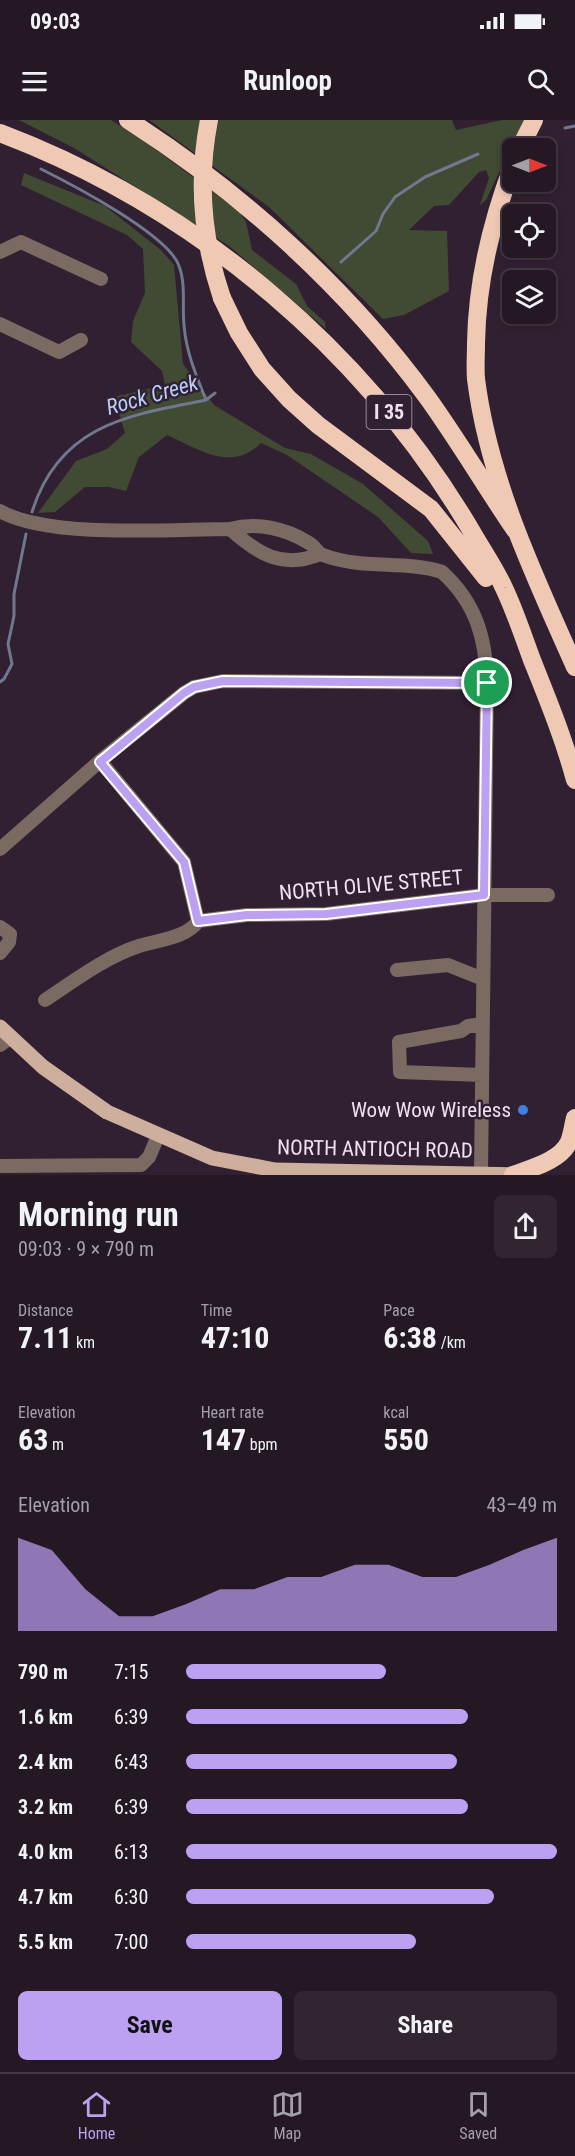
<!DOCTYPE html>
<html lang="en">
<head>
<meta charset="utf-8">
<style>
  body { margin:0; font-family:"Roboto Condensed",sans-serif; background:#312532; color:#f1f3f6; height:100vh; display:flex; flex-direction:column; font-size:22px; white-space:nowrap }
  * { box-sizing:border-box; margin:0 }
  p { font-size:20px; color:#a3a0a7 }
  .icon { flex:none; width:33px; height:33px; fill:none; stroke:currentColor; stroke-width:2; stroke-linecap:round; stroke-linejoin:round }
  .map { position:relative; height:1055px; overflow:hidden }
  .drawer { display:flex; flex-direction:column; background:#251825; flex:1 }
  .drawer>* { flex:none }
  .needle { width:39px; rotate:90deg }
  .controls { position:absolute; left:502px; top:18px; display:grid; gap:12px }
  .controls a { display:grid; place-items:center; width:54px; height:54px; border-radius:9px; background:#251825; box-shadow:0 3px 9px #0003,0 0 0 2px #423742; font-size:30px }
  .pin { position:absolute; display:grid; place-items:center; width:51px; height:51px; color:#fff; margin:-26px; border:3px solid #fff; border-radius:50%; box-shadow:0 2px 6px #0007 }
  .round { display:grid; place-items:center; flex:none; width:63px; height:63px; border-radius:9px; background:#312532 }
  .summary { display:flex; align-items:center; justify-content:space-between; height:102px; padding:0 18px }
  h1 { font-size:33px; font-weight:700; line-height:45px }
  .metrics { display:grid; grid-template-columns:repeat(3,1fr); gap:9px; height:102px; padding:6px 18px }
  .metrics div { display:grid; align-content:center }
  .metrics b { font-size:30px; font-weight:700 }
  .metrics small { font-size:16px; font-weight:400 }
  .metrics p { font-size:16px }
  .chart { height:168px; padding:12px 18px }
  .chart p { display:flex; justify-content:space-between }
  .chart svg { width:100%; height:108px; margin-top:6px; fill:#bca0f2; opacity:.7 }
  .button { display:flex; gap:12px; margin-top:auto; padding:12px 18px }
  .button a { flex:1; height:69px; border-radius:9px; background:#bca0f2; color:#111; font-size:24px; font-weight:700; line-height:69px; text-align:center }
  .button a+a { background:#312532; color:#f1f3f6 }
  ul { padding:0 18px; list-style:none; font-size:20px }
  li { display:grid; grid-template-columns:96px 72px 1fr; align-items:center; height:45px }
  li i { height:15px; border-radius:8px; background:#bca0f2 }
  .status { display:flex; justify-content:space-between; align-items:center; height:42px; padding:0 30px; background:#251825; direction:ltr }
  .status svg { height:16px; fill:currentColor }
  header { display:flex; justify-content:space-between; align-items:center; height:78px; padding:0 18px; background:#251825; font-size:27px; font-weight:700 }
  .tab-bar { display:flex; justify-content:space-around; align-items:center; height:84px; border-top:2px solid #423742; background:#251825; font-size:16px; color:#a3a0a7 }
  .tab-bar a { display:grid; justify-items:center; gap:3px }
  .tab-bar .on { color:#bca0f2 }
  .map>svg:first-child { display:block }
  .green { fill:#414a33 }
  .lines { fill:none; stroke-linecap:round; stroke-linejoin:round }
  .stream { stroke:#6f788f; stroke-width:3 }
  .minor { stroke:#7a6a62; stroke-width:14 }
  .major { stroke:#ceae9d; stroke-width:15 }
  .highway { stroke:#efc9b4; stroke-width:18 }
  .highway-bridge { stroke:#efc9b4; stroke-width:18 }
  .route-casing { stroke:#fff; stroke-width:12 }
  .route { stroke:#bca0f2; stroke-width:8 }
  .shop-dot { fill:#3f7fe0; stroke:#312031; stroke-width:2 }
  .labels { text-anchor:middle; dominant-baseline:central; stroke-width:5; stroke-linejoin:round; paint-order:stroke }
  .shield { fill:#312031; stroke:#b5a8b5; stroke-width:1.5 }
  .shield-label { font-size:20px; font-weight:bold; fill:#eee2ee }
  .street-label { font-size:21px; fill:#eee2ee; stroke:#312031 }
  .poi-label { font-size:21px; fill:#eee2ee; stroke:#312031; text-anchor:end }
  .water-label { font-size:22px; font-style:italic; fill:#b7d0fb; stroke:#312031 }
</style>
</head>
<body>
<div class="status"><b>09:03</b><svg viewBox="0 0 49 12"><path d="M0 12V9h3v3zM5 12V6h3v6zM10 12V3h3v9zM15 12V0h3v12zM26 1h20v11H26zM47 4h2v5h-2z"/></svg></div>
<header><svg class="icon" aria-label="menu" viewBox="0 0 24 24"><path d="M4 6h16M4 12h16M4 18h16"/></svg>Runloop<svg class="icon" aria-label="search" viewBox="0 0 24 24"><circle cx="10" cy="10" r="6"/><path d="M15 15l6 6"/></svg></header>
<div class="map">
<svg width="575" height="1055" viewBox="0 0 575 1055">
  <rect width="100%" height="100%" fill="#312031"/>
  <path class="green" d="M19 0H111L144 21 239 91 246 102 252 130 296 164 307 186 325 202 326 209 229 126 74 28Z
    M149 0H452L456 10 502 0H524L486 80 480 85 489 58 486 50 479 52 449 85 434 86 409 110 447 111 449 171 404 195 383 199 269 87Z
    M24 53 105 86 162 131 174 145 183 244 214 285 285 328 311 334 363 364 428 421 433 434 411 433 378 397 287 335 261 323C231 353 198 329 167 315L139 337 126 371 109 367H85L55 392 38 393 76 341 107 329 125 313 114 277 165 265 162 251 131 222 133 201 145 173 143 129 127 115 21 65Z"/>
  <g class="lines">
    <path class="stream" d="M565 8 575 6
      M41 49C71 64 169 115 179 146 186 164 182 186 184 205 186 232 196 255 206 280
      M341 142 376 111 383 94 395 77 425 57 478 34
      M32 392C59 305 128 295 206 280L215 273
      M0 562 4 559 12 544 8 524 14 496V474L26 414"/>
    <path class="minor" d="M0 132 21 122 101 159
      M0 204 59 232 81 220
      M0 391C49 419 171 409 230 409 257 402 285 408 309 423 315 426 317 433 323 435 362 450 404 440 442 452 476 483 486 518 487 563L481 1052
      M230 409C257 433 282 450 320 434
      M100 641 184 742 198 801
      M0 729 100 641 184 573 194 567 223 561 487 563
      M198 801 247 795 326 794 484 775H548
      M0 807 10 814 9 822 0 833
      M397 850 448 845 483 859
      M45 880C74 861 105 837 139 826 158 820 187 818 198 801
      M0 925 11 917
      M482 955 400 952 399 922 461 911 468 906 483 904
      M0 1046 141 1045 149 1037 158 1016"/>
    <path class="major" d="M0 907 43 947 107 992 212 1038 275 1050 520 1055"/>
    <path class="highway" d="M128 0C242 73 347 168 427 277 458 320 485 366 515 410
      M0 13C198 88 369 234 475 417 485 434 496 450 504 468 515 491 523 516 532 540 548 580 564 619 575 660
      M520 28 534 0
      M513 45C491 103 477 161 476 223 476 235 475 248 476 259 489 361 534 455 575 547
      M222 178 239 213 262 249 289 279 318 305 431 389 486 458
      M513 1055C531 1048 560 1041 569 1022 572 1015 573 1005 575 998"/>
    <path class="highway-bridge" d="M209 0C197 61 202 119 222 178"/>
  </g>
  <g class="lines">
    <g class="route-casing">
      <path id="route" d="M223 561 487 563 484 775 326 794 247 795 198 801 184 742 100 642 184 573 194 567Z"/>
    </g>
    <use href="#route" class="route"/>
  </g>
  <circle class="shop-dot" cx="523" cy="990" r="6"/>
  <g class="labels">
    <rect class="shield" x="366.5" y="275" width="45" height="34" rx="4.5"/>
    <g class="shield-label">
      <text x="389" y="292">I 35</text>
    </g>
    <g class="street-label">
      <text transform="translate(371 765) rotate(-5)">NORTH OLIVE STREET</text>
      <text transform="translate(375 1029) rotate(1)">NORTH ANTIOCH ROAD</text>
    </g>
    <g class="poi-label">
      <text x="511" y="990">Wow Wow Wireless</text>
    </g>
    <g class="water-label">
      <text transform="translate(152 275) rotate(-16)">Rock Creek</text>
    </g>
  </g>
</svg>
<div class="controls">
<a><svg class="needle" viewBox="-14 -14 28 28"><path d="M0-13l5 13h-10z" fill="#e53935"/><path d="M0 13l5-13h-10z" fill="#a3a0a7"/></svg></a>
<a><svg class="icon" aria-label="locate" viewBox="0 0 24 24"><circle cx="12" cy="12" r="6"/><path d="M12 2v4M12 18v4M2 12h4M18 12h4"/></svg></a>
<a><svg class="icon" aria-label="layers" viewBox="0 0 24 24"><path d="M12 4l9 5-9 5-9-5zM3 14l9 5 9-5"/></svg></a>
</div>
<div class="pin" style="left:487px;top:563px;background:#1e9e55"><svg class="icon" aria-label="arrive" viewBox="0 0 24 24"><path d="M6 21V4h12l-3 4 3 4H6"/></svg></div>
</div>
<section class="drawer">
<div class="summary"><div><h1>Morning run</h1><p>09:03 · 9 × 790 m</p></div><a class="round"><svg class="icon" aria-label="share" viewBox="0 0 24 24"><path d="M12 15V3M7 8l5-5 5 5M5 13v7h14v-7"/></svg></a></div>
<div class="metrics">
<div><p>Distance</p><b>7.11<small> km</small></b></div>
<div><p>Time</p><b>47:10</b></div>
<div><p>Pace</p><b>6:38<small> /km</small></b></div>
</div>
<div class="metrics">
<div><p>Elevation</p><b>63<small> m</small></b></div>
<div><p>Heart rate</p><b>147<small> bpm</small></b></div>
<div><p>kcal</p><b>550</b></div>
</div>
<div class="chart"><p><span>Elevation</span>43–49 m</p>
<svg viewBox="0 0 160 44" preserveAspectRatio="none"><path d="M0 44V6L10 11L20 27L30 38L40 38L50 33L60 27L70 27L80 22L90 22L100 17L110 17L120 22L130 22L140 17L150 11L160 6V44z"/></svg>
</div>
<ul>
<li><b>790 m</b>7:15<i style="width:54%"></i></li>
<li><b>1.6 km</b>6:39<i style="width:76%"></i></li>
<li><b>2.4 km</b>6:43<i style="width:73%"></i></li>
<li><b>3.2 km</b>6:39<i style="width:76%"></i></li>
<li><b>4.0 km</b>6:13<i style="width:100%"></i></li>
<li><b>4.7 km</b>6:30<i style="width:83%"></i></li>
<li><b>5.5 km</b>7:00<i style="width:62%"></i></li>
</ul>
<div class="button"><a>Save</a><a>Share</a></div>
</section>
<nav class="tab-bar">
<a class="on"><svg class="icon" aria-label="home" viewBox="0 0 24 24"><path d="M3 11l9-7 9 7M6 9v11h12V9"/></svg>Home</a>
<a><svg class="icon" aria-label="map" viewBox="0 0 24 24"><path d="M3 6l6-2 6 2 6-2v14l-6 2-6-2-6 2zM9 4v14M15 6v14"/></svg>Map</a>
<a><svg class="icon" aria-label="saved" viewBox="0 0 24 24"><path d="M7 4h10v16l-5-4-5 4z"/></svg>Saved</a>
</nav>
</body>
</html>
